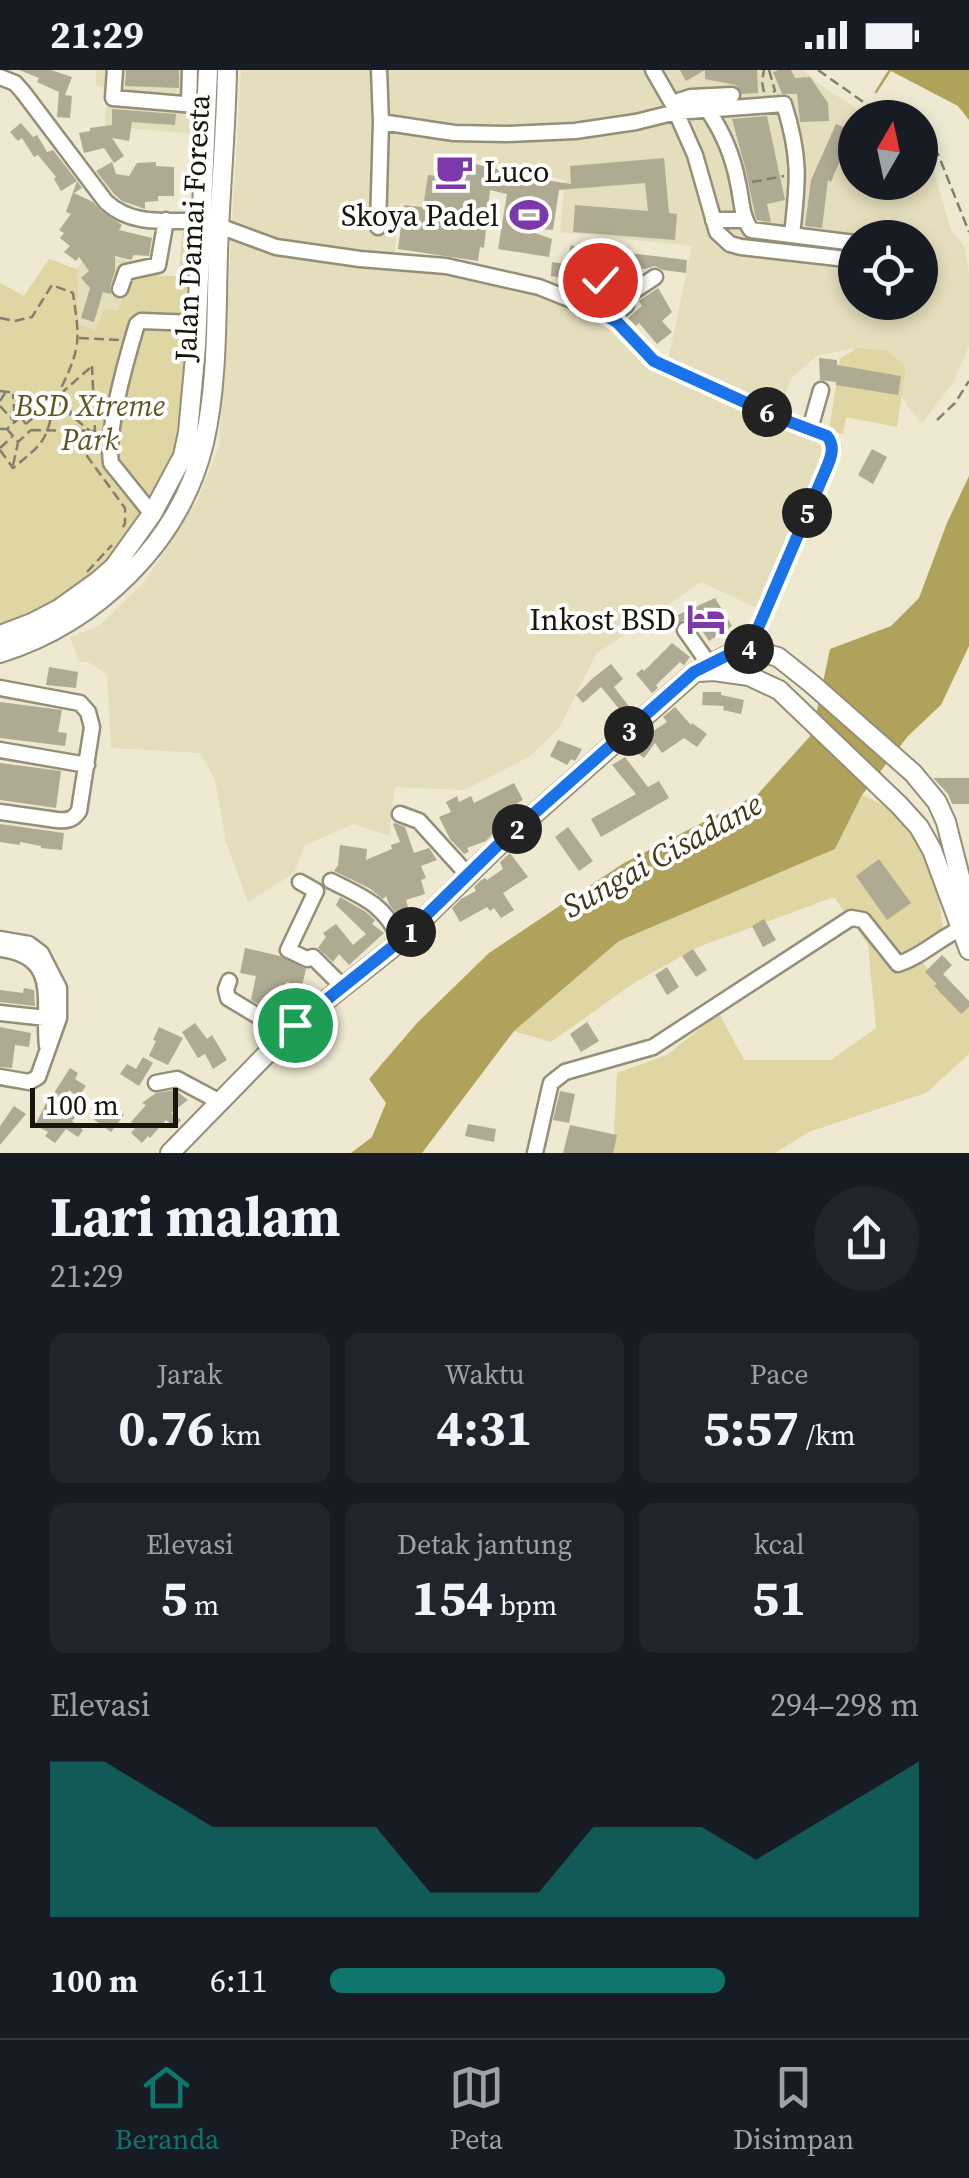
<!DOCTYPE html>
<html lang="id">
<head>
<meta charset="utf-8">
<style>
  body { margin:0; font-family:"Source Serif 4",serif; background:#20242c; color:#f1f3f6; height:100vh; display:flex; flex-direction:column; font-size:38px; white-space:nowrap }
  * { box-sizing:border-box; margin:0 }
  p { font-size:32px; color:#9ea1a6 }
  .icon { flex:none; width:55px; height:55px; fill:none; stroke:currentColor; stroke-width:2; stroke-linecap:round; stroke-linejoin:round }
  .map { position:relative; height:1083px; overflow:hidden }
  .drawer { display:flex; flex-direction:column; background:#171b24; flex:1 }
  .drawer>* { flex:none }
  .needle { width:65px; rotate:9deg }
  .buttons { position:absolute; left:838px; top:30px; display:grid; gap:20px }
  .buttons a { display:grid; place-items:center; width:100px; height:100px; border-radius:50%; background:#171b24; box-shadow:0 5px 15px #0003; font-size:50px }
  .scale { position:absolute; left:30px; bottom:25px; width:148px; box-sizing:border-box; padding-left:10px; border:5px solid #17150c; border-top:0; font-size:28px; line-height:35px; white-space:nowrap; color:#17150c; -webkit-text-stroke:8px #fff; paint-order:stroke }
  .pin { position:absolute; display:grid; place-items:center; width:85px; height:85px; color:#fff; margin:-42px; border:5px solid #fff; border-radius:50%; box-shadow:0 2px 10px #0007 }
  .km { position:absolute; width:50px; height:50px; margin:-25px; border-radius:50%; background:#222; color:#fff; font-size:28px; line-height:50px; text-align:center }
  .round { display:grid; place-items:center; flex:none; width:105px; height:105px; border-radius:52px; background:#20242c }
  .headline { display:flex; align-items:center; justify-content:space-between; height:170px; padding:0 50px }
  h1 { font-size:55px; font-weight:700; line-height:75px }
  .metrics { display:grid; grid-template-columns:repeat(3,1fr); gap:15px; height:170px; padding:10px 50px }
  .metrics div { display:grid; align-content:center; border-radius:15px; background:#20242c; text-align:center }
  .metrics b { font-size:50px; font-weight:700 }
  .metrics small { font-size:28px; font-weight:400 }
  .metrics p { font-size:28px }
  .chart { height:280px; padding:20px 50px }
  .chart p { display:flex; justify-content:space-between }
  .chart svg { width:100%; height:180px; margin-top:10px; fill:#0f766e; opacity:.7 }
  ul { padding:0 50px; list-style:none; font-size:32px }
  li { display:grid; grid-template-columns:160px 120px 1fr; align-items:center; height:75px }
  li i { height:25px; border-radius:12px; background:#0f766e }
  .status { display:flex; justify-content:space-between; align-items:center; height:70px; padding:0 50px; background:#171b24; direction:ltr }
  .status svg { height:28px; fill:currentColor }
  .menu { display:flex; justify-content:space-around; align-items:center; height:140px; border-top:2px solid #363941; background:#171b24; font-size:28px; color:#9ea1a6 }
  .menu a { display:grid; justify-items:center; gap:5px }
  .menu .selected { color:#0f766e }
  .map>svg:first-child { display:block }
  .built { fill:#e4debd; fill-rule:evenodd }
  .green { fill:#dfd6a4 }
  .water { fill:#b0a25a }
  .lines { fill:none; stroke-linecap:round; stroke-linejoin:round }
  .stream { stroke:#b0a25a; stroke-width:2.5 }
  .building { fill:#afaa92 }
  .minor-casing { stroke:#948f78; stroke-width:19 }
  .major-casing { stroke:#948f78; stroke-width:22 }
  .path { stroke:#837f6e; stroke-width:2.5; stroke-dasharray:10 5; stroke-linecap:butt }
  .minor { stroke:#fff; stroke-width:14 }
  .major { stroke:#fff; stroke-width:18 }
  .route-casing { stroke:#fff; stroke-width:20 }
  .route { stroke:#1a73e8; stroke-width:12 }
  .labels { text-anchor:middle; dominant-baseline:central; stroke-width:8; stroke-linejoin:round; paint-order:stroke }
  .poi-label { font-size:30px; fill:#17150c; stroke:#fff; text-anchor:end }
  .street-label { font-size:30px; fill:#17150c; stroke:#fff }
  .park-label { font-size:30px; font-style:italic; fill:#60561f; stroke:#fff }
  .water-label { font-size:32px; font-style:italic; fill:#3f3818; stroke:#fff }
</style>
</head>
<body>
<div class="status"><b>21:29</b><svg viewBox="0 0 49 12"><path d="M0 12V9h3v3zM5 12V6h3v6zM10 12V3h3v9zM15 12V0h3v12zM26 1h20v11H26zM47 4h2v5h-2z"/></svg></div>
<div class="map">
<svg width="969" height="1083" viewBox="0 0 969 1083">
  <rect width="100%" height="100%" fill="#eee9d0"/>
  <path class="built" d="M96 0H196L195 64 105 56 107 18 96 15Z
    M241 0H803L819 14 869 47 855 48V112H920V80L929 85 951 160 964 176 969 203V276L953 313 922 353 910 340 901 326 906 297 887 280 857 278 816 286 791 309 774 353 820 370 824 374 826 382 761 540 701 512 596 584 559 658 529 687 464 720 395 717 389 766 354 754 305 775 294 803 248 832 226 772 215 709 200 683 111 678 107 604 88 592H79L70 567 99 556 145 511 197 431 219 377ZM462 86 565 110 560 162 692 176 668 291 652 283 603 231 549 211 459 191 394 186 400 133 453 139ZM855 168H920V232H855Z
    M92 176 106 185 136 193 139 205 130 209 118 242 96 260 79 256 77 233V199Z"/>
  <path class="green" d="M183 155 197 158C193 231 197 308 178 380 169 413 110 498 83 519 64 534 24 553 0 558V213L24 226 49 189 77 199 79 255 96 260 104 239 118 241 130 209 139 205 179 206Z
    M857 278 887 280 906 297 897 357 846 347 843 364 829 361 840 289Z
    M862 725 903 744 935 797 943 859 914 884 961 933 969 936V984L926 1023 809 1062 775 1083H613L617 1003 667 985 719 943 744 990H831L876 958 868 875 834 827 698 877 634 913 551 972 514 961 619 871 835 779Z"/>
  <path class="water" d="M889 0H969V50L958 36Z
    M969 406V576L941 635 908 666 862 725 835 779 619 871 514 961 422 1083H351L372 1067 386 1033 369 1009 417 953 489 883 624 793 758 724 812 664 830 579 891 556 919 528 947 453Z"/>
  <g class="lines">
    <path class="stream" d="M876 22 890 0"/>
  </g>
  <path class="building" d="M19 0H51L72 7 65 25 72 26 70 48 57 47 59 22 37 12 39 8Z
    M126 0H179V18L125 16Z
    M680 0H757L758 23 742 24 736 15 705 9V0L686 11Z
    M779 0H791L795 8 810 7 828 33 829 51 800 52 797 24H782L773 2Z
    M112 39 176 44 175 55 132 52 129 71 112 68 124 86 114 93 104 78 84 83 79 63 90 61V58L112 55Z
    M767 46 785 130 767 134 771 152 757 150 755 145 746 101 732 49Z
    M21 53 33 67 37 65 47 82 53 80 77 111 61 121 54 109 56 107 38 85 34 87 22 68 18 71 10 62Z
    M836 54 852 61 831 112 828 110 822 158 805 156 811 110Z
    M664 88 669 143 677 144 675 170 573 162 575 135 648 141 645 113 559 120 553 160 530 158 529 161 552 169 549 187 498 179 507 124 490 120 484 178 480 177 478 191 398 179 404 135 423 137 428 105 437 106 439 92 461 95V91L506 101V104L571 114 570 96Z
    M112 92 116 104 129 106 137 93 156 92V96L174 97V126H158V131L145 132V139L122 131 114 124 96 101Z
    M77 111 82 118 74 123 93 132 100 140 122 155 119 160 152 168 149 186 134 185 131 190 115 186V201L110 216 111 224 103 222 94 252 81 248 90 218 81 208 89 201 79 187 76 191 64 182 70 176 60 168 64 163 59 160 71 144 66 142Z
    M571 175 628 192 629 183 687 190 686 203 663 200 655 196 645 199 607 194 634 208 621 217 616 229 612 228 613 223 608 221 610 210 609 201 576 191 570 195 563 208 551 206 552 192 565 194Z
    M658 218 672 242 662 251 672 262 657 274 639 253 636 256 628 248 642 236 639 231Z
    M819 288 837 290V295L901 306 898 325 836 315V312L820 310Z
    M872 379 887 387 873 414 858 405Z
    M715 528 732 556 709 571 697 553 694 555 688 550H683L669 561 664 555 671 548Z
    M672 573 690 587 684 595 680 592 656 615 658 618 652 623 636 604 642 599 644 601Z
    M611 594 623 609 614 617 631 639 624 645 601 617 583 633 576 625 593 608Z
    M49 597 78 602 76 618 46 615Z
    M703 622H721V625L744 630 741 644 723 640 724 636 702 635Z
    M0 632 62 640 58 662 67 663 65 676 0 668Z
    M675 637 691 655 692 653 707 664 697 677 684 668 662 683 655 673 644 688 629 677 667 652 663 647Z
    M558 670 582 679 575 691 571 689 567 695 550 686Z
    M625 687 648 717 659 711 669 728 601 767 591 749 636 724 612 695Z
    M0 693 61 701 56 738 0 730Z
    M933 708H969V734H952L948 724Z
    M514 713 523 730 502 742 507 748 486 771 467 778 469 782 464 784 450 769 439 747 451 742 446 732 457 726 459 732 471 726 474 733Z
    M395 753 405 757 414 783 429 778 437 790 421 796 426 808 421 810 425 824 406 830 410 844 402 851 389 834 386 826 383 829 369 818 334 801 338 795 340 775 367 779 366 790 392 779 391 775 400 772 393 754Z
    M0 754 64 763 62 780 41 778V776L20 772V775L0 772Z
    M568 757 593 791 579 801 555 767Z
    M510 783 528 807 503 823 514 840 501 848 494 838 490 841 487 837 460 852 452 838 461 829 476 821 474 817 480 811 485 808 487 810 503 799 500 792Z
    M879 789 911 833 887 850 856 806Z
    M340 827 366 842 375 850 372 854 384 863 349 895 339 884 333 892 318 878 326 867 323 863 336 854 353 875 366 864 336 835Z
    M764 849 776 870 763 877 752 856Z
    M245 878 280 886 306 899 302 916 286 912 282 932 273 930 270 941 251 930 256 906 240 903Z
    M693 879 707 900 696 907 682 886Z
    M942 885 952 895 943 904 969 931V937L961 944 934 916 937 914 925 902Z
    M667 897 679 917 667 925 655 905Z
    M24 918 34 920 35 936 0 932V920L23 923Z
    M587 952 599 971 581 982 570 964Z
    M195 953 207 969 212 965 227 990 213 999 205 984 198 988 182 962Z
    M0 957 31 963 29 977 15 975 12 998 0 997Z
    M159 957 183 968 168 995 149 986 156 971 153 970Z
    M143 987 153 993 139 1016 120 1004 127 994 136 999Z
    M70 998 78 1003 75 1009 86 1016 78 1027 69 1020 62 1034 77 1045 72 1051 83 1060 78 1067 66 1059 55 1073 45 1066 48 1062 35 1055 52 1022 54 1023Z
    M175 1020 188 1030 171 1043 181 1050 175 1058 166 1050 150 1068 148 1066 142 1073 131 1063 137 1056 131 1052 146 1035 142 1033 156 1023Z
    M560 1021 575 1024 569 1053 553 1050Z
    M106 1031 124 1045 111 1062 93 1049Z
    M14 1036 26 1044 0 1075V1056Z
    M468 1054 496 1059 494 1072 465 1066Z
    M570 1055 617 1065 613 1083H563Z"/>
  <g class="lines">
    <g class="minor-casing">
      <path id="minor" d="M115 0 113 28 207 36
        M653 0 672 33 695 85 717 162 730 174 741 177 855 190
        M0 7 15 13 23 22 106 132C133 157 168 150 202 151
        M672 33 691 27 732 25
        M189 34 190 0
        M707 39C723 62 733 86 738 113 742 130 741 146 751 160L855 173
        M381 52 454 63 506 64 575 61 636 52 676 42 784 34C801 88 798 111 792 165
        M713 150H744
        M219 156 276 177 360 189 446 196 539 217 604 243 617 252 654 291 782 349 827 366C834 374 833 380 830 389L749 579
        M378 157 381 52 379 0
        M120 219 126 202 158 195 166 150
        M568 227 577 202 600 211 591 237
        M611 248 626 235 628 225 655 207
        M810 359 821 320
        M152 444 111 393C106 360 127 287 137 254L141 251 197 253
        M685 560 714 601
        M0 618 80 633 88 642 92 657 79 741C73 750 67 751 57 750L0 742
        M0 680 87 695
        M400 744 419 751 468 805
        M331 811C364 827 385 835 401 871
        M300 812 316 821 288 880 307 889 313 887 342 916
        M0 869 29 874 41 883 59 918V948L38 1007 29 1012 0 1007
        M0 879C61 886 42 933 47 976
        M229 911 226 919 228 928 286 963
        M0 943 46 948
        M156 1013 177 1009 220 1032
        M535 1083 549 1021 551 1013 565 1002 653 977 851 848 863 850 898 894C924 886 943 864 969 855"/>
    </g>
    <g class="major-casing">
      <path id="major" d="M0 565 32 553 59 539 98 511 114 497 152 444 183 386 188 362 196 276 208 0
        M0 583C96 553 180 473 204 373 218 312 216 245 218 183 220 122 226 61 227 0
        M697 602 714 601 749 606 779 620 899 735 919 757 932 780 969 880
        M170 1083 295 955 401 871 497 777 694 603 734 582 749 579 778 587 812 614 913 703 937 732 946 752 969 842"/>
    </g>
    <path class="path" d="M769 0 775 21 773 22
      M818 0 886 48
      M764 22 762 12 764 0
      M920 70 938 84 969 162
      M752 112 784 106
      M0 248 15 251 32 247 52 215 73 223C79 267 82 275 62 316L72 346 90 361 84 382 125 438V453L122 460
      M79 268 121 270
      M0 321 54 328 71 345
      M0 331 5 323
      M0 336 15 352 13 324
      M937 350 955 333 969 311
      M23 351 35 327
      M26 354 91 297
      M0 359H7L20 347 26 354
      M7 359 18 372 31 360
      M31 360 95 361 92 296
      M0 378 12 367
      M0 380 13 398C45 372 48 370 54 328
      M13 395 18 373
      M87 502 112 475"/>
    <use href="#minor" class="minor"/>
    <use href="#major" class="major"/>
  </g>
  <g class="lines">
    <g class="route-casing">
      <path id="route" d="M295 955 401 870 496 777 694 602 734 582 749 579 824 404C829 392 837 378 827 366L782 349 654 291 617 252 591 237 600 210"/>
    </g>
    <use href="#route" class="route"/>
  </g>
  <defs>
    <g id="cafe-bare" transform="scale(3)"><path d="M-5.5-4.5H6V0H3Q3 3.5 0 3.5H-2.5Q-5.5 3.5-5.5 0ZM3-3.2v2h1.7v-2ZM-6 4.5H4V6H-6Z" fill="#7d39ac" stroke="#fff" stroke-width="2.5" paint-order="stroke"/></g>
    <g id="stadium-bare" transform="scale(3)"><path d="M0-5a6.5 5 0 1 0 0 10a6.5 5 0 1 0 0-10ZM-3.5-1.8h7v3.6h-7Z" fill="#7d39ac" stroke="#fff" stroke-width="2.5" paint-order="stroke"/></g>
    <g id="hotel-bare" transform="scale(3)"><path d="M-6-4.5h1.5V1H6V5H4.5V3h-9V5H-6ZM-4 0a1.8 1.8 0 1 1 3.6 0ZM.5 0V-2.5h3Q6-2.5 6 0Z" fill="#7d39ac" stroke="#fff" stroke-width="2.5" paint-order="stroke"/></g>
  </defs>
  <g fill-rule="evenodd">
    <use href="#cafe-bare" x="454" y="101"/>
    <use href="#stadium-bare" x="529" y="145"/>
    <use href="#hotel-bare" x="706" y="549"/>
  </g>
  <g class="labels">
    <g class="poi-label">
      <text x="484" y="101" text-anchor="start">Luco</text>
      <text x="499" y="145">Skoya Padel</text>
      <text x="676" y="549">Inkost BSD</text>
    </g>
    <g class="street-label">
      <text transform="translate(192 158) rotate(-87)">Jalan Damai Foresta</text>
    </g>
    <g class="park-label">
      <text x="90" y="335">BSD Xtreme<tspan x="90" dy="34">Park</tspan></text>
    </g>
    <g class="water-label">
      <text transform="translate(662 785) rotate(-29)">Sungai Cisadane</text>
    </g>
  </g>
</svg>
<div class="buttons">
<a><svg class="needle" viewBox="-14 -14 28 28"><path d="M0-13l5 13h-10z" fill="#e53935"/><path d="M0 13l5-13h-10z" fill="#9ea1a6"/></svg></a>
<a><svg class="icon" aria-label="locate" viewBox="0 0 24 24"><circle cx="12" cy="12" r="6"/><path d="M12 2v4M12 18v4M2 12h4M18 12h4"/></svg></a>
</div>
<div class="scale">100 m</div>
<div class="pin" style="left:295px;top:955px;background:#1e9e55"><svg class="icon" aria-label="arrive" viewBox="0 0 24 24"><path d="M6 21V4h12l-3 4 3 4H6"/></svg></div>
<div class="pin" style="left:600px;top:210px;background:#d93025"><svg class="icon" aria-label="check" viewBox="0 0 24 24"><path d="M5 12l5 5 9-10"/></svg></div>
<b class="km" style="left:411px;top:862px">1</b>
<b class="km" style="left:517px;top:759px">2</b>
<b class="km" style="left:629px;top:661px">3</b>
<b class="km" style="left:749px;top:579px">4</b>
<b class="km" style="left:807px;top:443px">5</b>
<b class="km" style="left:767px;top:342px">6</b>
</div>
<section class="drawer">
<div class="headline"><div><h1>Lari malam</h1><p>21:29</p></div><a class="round"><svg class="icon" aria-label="share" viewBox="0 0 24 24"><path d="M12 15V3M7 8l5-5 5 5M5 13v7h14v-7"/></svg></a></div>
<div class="metrics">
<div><p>Jarak</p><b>0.76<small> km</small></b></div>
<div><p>Waktu</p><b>4:31</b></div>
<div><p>Pace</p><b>5:57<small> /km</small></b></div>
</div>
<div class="metrics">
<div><p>Elevasi</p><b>5<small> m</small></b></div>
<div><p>Detak jantung</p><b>154<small> bpm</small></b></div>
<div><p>kcal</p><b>51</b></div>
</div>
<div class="chart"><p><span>Elevasi</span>294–298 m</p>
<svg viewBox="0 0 160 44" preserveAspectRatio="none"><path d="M0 44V6L10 6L20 14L30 22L40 22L50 22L60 22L70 38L80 38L90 38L100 22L110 22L120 22L130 30L140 22L150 14L160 6V44z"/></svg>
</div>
<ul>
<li><b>100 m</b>6:11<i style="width:67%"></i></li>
</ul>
</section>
<nav class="menu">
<a class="selected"><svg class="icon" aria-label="home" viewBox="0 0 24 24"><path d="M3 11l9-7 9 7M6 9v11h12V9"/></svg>Beranda</a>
<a><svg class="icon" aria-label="map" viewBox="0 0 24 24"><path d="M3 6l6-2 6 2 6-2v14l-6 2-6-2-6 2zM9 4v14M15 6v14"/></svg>Peta</a>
<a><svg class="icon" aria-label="saved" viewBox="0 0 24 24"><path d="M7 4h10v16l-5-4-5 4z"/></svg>Disimpan</a>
</nav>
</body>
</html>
